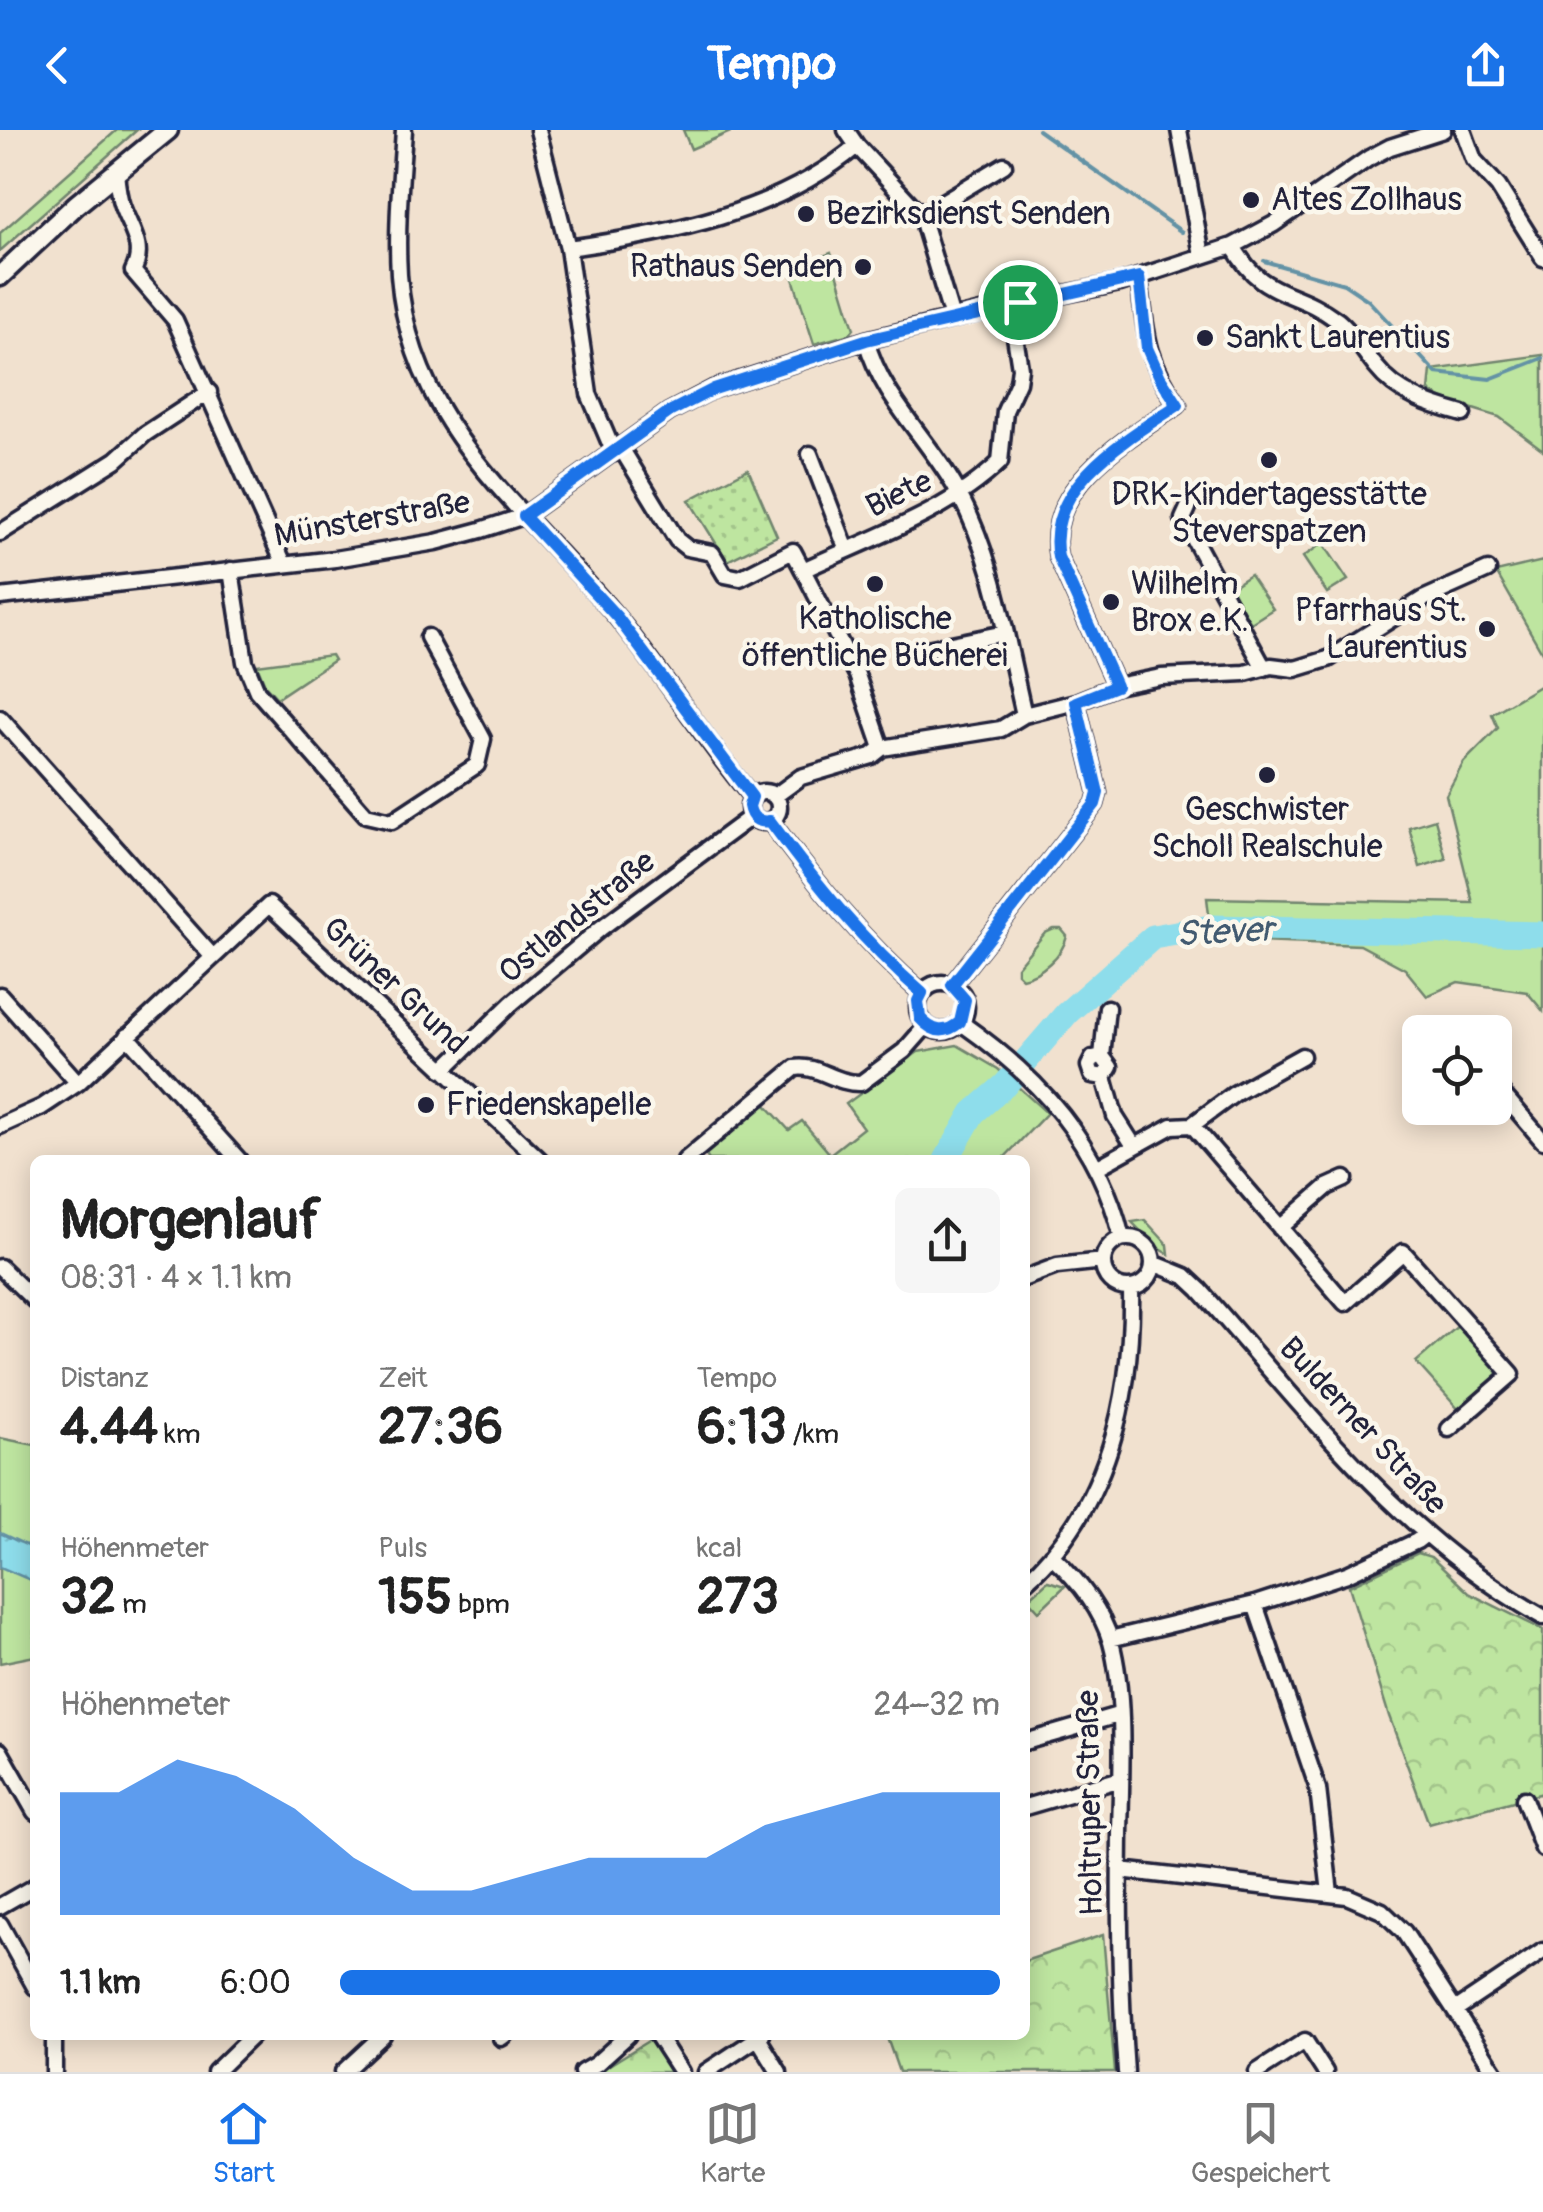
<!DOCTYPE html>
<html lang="de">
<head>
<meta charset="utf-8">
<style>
  body { margin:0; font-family:Pangolin,sans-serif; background:#f6f6f6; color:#222; height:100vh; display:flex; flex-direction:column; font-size:38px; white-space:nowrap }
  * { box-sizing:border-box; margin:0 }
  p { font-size:32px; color:#767676 }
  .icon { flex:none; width:55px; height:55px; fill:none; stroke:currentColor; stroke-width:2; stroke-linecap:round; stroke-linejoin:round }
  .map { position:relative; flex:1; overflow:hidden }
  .details { position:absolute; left:30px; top:1025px; width:1000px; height:885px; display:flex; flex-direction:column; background:#fff; border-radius:15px; box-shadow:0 5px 25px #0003 }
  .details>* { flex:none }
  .controls { position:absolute; left:1402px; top:885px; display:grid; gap:20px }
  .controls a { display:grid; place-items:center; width:110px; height:110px; border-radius:15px; background:#fff; box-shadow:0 5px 25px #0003; font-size:50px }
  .pin { position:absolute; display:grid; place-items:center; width:85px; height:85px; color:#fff; margin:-42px; border:5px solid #fff; border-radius:50%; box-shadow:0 2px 10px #0007 }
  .round { display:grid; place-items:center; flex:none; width:105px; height:105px; border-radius:15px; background:#f6f6f6 }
  .summary { display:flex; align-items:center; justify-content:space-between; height:170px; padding:0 30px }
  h1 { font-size:55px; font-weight:700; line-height:75px }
  .metrics { display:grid; grid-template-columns:repeat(3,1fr); gap:15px; height:170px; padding:10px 30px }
  .metrics div { display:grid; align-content:center }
  .metrics b { font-size:50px; font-weight:700 }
  .metrics small { font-size:28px; font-weight:400 }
  .metrics p { font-size:28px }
  .chart { height:280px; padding:20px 30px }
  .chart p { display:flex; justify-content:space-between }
  .chart svg { width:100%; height:180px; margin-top:10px; fill:#1a73e8; opacity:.7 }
  ul { padding:0 30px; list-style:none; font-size:32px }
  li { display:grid; grid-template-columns:160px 120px 1fr; align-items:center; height:75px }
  li i { height:25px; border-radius:12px; background:#1a73e8 }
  header { display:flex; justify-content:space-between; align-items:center; height:130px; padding:0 30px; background:#1a73e8; color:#fff; font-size:45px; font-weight:700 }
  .dock { display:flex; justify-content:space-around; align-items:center; height:140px; border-top:2px solid #e0e0e0; background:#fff; font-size:28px; color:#767676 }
  .dock a { display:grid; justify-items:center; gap:5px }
  .dock .on { color:#1a73e8 }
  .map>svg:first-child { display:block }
  .green { fill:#bee5a0; stroke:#70846e; stroke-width:2.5 }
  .forest { fill:url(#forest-crowns); stroke:#70846e; stroke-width:2.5 }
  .garden { fill:url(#garden-dots); stroke:#70846e; stroke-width:2.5 }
  .water { fill:url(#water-ripples); stroke:#6392a5; stroke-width:2.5 }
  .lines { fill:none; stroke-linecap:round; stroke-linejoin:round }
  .stream { stroke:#6392a5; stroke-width:4 }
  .river { stroke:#8eddeb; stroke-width:25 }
  .minor-casing { stroke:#22223b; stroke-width:21 }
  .major-casing { stroke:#22223b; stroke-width:25 }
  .minor { stroke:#fbf7ec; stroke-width:14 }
  .major { stroke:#fbf7ec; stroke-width:18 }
  .route-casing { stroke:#fff; stroke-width:20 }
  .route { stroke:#1a73e8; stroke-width:12 }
  .poi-dot { fill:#22223b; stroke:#fbf7ec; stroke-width:4 }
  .labels { text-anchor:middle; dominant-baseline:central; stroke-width:9; stroke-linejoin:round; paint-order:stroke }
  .poi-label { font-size:32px; fill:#22223b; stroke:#fbf7ec; text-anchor:start }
  .street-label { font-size:32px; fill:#22223b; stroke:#fbf7ec }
  .water-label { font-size:35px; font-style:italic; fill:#425a70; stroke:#fbf7ec }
</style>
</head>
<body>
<header><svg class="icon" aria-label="back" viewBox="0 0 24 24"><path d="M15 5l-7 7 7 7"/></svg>Tempo<svg class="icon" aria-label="share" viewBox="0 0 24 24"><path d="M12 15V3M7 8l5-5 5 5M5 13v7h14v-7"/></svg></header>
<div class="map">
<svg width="1543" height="1942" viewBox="0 0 1543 1942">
  <defs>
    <pattern id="forest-crowns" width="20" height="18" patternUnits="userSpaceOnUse" patternTransform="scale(2.5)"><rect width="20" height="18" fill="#bee5a0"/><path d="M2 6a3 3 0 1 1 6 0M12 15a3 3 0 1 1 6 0" fill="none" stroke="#a3c48b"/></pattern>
    <pattern id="garden-dots" width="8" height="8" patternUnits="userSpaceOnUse" patternTransform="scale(2.5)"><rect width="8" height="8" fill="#bee5a0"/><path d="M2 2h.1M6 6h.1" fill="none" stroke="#a3c48b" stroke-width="1.8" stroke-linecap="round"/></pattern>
    <pattern id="water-ripples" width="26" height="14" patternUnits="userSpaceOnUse" patternTransform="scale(2.5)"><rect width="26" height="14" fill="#8eddeb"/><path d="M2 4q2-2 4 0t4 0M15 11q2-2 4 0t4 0" fill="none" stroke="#7abdca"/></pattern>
  </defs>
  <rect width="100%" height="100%" fill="#f1e1cf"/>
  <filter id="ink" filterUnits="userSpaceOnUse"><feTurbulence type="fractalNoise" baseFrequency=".01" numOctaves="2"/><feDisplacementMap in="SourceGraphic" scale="20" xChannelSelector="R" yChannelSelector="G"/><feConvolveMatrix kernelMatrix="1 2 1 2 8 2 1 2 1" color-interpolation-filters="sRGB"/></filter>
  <g filter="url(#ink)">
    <path class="green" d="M117 0H137L0 121V103Z
      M683 0H735L691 19Z
      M831 123 854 199 850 204 814 214 790 139Z
      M1543 225V320L1499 287 1447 271 1429 261 1431 240Z
      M1323 413 1348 450 1327 463 1303 427Z
      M1543 431V524L1496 442Z
      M1250 445 1273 479 1251 493 1228 459Z
      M331 525 334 530 277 568 265 555 257 535Z
      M1543 554V881L1527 862 1458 852 1427 866 1405 839 1360 815 1257 811 1211 801 1207 768 1473 773 1446 665 1464 632 1498 598 1492 584Z
      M1435 689 1446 729 1420 737 1409 697Z
      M1054 799H1061L1067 806C1063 825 1040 845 1022 848L1017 843V837L1045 803Z
      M957 915 998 939 1047 983 1002 1030H709L704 1023 765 974 789 1000 802 991 830 1024 863 998 846 974 918 922Z
      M1145 1090 1168 1115 1169 1124 1155 1116 1132 1092Z
      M1459 1195 1503 1244 1460 1281 1416 1232Z
      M0 1308 35 1315V1526L0 1533Z
      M1048 1451 1065 1456 1039 1481 1028 1469Z"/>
    <path class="forest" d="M1418 1423 1431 1427 1469 1463 1543 1500V1663L1429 1694 1389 1586 1349 1456Z
      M1103 1805 1115 1942H899L886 1905H1025V1831Z
      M653 1908 670 1942H598Z"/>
    <path class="garden" d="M748 339 777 406 727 431 689 370Z"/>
    <path class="water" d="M0 1403 35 1419V1452L0 1437Z"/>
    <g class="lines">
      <path class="stream" d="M1038 0 1182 102
        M1264 131 1344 154 1368 170 1436 243 1490 249 1543 228"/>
      <path class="river" d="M946 1030 973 983 1005 955 1067 883 1153 807 1211 797 1543 804"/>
      <g class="minor-casing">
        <path id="minor" d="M404 0C401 48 396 96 399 145 410 295 519 372 610 479 661 538 701 607 752 667
          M538 0 568 118 589 264 614 323
          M1179 0 1202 125
          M1463 0 1474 30 1498 56 1543 128
          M857 16 921 85 952 188
          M116 42C117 53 118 65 122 76 130 99 146 117 133 141L175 190 284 434
          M921 85 1004 35
          M1233 116C1263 170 1293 157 1337 190 1353 203 1363 221 1376 237 1398 265 1430 275 1463 284
          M568 118C668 104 777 83 857 16L846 0
          M866 210C882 268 925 305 954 355 994 424 1006 508 1024 585
          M621 318 677 410 687 418 712 423 725 445 740 448 793 421 803 440C871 408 946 384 1000 332L1005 281 1018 252 1020 238 1010 175
          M810 324 847 420
          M1188 378 1183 389 1264 538
          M0 403 116 330 145 304 209 262
          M231 440 245 532 257 561 366 685 392 691 477 635 483 609 428 507
          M803 440 857 545 882 618
          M0 467 335 429 436 412 481 400 524 386 669 282 713 259 866 210 1010 175 1120 153 1233 116 1274 94 1369 28 1390 17 1443 0
          M922 520 1005 503
          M1116 556 1058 427C1044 356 1128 308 1178 275 1145 226 1146 204 1139 147
          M0 588 212 826
          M749 677a15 15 0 1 1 30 0a15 15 0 1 1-30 0Z
          M775 666 801 647 872 626 882 618 1001 599 1024 585 1076 572 1116 556 1161 547 1245 543 1271 536 1295 539 1328 529 1423 469 1488 440
          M770 691C816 753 863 812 922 863
          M918 877a24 24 0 1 1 48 0a24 24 0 1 1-48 0Z
          M952 855 1095 674 1098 663 1076 572
          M0 865 78 953
          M1107 878 1102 926 1110 937 1104 947 1115 986 1134 1016
          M960 892C1040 948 1099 1013 1122 1108
          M127 906 239 1030
          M1102 926 1093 928 1089 936 1092 945 1104 947
          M443 940 512 873 601 798 752 686
          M1495 955 1543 1011
          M1192 995 1345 1173 1403 1122 1512 1244 1449 1299
          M0 996 42 977 78 953 269 775 540 1030
          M685 1030 795 938C817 934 835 954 861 953L904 921 926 896
          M1098 1037 1172 996 1192 995 1234 964 1302 926
          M1280 1098 1327 1057 1345 1049
          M1103 1133a25 25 0 1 1 50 0a25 25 0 1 1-50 0Z
          M1153 1133 1185 1146 1200 1160C1305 1278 1403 1409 1543 1487
          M0 1137 35 1171
          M1025 1148 1057 1136 1103 1131
          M1051 1425C1076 1448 1101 1478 1111 1512 1126 1567 1121 1647 1120 1704 1119 1784 1120 1862 1126 1942
          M1025 1452C1109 1378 1133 1264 1131 1158
          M1255 1474 1318 1659 1330 1763
          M1110 1509 1255 1474 1347 1444 1417 1411 1426 1404
          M1025 1612 1118 1585
          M0 1621 35 1682
          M1524 1669 1543 1719
          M1025 1677 1121 1649
          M1120 1740 1347 1766 1382 1781 1404 1802 1495 1942
          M0 1776 35 1756
          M0 1794 35 1857
          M1455 1880 1543 1821
          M657 1905 681 1942
          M501 1908 505 1905
          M758 1908 779 1942
          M54 1942V1905
          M215 1942 253 1905
          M343 1942 383 1905
          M582 1942 596 1934 628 1905
          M706 1942 762 1905
          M1257 1942 1305 1911 1325 1942"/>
      </g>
      <g class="major-casing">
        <path id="major" d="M0 146 76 75 168 0"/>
      </g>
      <use href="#minor" class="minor"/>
      <use href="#major" class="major"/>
    </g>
  </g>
  <g class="lines" filter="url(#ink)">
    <g class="route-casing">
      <path id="route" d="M1139 147 1147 218 1160 247 1178 275C1128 308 1044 356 1058 427L1116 556 1076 572 1098 663 1095 674 952 855 965 870 960 892C946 904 933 903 920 888L918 871 922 863C863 812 816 753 770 691 758 693 751 688 749 676L752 667 617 487 524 386 669 282 714 259 866 210Z"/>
    </g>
    <use href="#route" class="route"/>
  </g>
  <g class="poi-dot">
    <circle cx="1251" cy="70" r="10"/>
    <circle cx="806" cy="84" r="10"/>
    <circle cx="863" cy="137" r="10"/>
    <circle cx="1205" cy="208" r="10"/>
    <circle cx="1269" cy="330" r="10"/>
    <circle cx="875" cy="454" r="10"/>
    <circle cx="1111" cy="472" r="10"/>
    <circle cx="1487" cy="499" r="10"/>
    <circle cx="1267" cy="645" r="10"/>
    <circle cx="426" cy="975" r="10"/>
  </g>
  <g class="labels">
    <g class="poi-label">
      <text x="1271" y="70">Altes Zollhaus</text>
      <text x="826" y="84">Bezirksdienst Senden</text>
      <text x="843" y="137" text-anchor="end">Rathaus Senden</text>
      <text x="1225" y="208">Sankt Laurentius</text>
      <text x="1269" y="365" text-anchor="middle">DRK-Kindertagesstätte<tspan x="1269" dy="37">Steverspatzen</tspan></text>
      <text x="1131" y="454">Wilhelm<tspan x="1131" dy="37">Brox e.K.</tspan></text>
      <text x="1467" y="481" text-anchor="end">Pfarrhaus St.<tspan x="1467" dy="37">Laurentius</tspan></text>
      <text x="875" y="489" text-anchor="middle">Katholische<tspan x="875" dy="37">öffentliche Bücherei</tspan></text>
      <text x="1267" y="680" text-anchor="middle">Geschwister<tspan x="1267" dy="37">Scholl Realschule</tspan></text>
      <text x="446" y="975">Friedenskapelle</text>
    </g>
    <g class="street-label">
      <text transform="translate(899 364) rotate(-26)">Biete</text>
      <text transform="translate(372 389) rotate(-10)">Münsterstraße</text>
      <text transform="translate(577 787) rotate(-39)">Ostlandstraße</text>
      <text transform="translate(395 856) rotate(43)">Grüner Grund</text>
      <text transform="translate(1363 1296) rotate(47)">Bulderner Straße</text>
      <text transform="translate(1090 1673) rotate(-91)">Holtruper Straße</text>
    </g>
    <g class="water-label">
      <text transform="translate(1225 802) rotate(-3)">Stever</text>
    </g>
  </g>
</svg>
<div class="controls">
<a><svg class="icon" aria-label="locate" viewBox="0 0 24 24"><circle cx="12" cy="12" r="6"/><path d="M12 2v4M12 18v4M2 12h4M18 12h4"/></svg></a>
</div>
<div class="pin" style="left:1020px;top:172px;background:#1e9e55"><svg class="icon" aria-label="arrive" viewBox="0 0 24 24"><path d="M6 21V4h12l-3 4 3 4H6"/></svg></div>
<section class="details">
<div class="summary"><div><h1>Morgenlauf</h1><p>08:31 · 4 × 1.1 km</p></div><a class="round"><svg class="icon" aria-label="share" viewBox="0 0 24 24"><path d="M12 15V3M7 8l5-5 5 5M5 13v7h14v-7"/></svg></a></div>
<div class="metrics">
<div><p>Distanz</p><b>4.44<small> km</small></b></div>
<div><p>Zeit</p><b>27:36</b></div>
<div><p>Tempo</p><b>6:13<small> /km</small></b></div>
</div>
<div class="metrics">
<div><p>Höhenmeter</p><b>32<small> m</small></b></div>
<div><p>Puls</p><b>155<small> bpm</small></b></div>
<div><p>kcal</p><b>273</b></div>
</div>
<div class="chart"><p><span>Höhenmeter</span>24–32 m</p>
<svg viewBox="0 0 160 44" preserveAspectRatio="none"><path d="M0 44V14L10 14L20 6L30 10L40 18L50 30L60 38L70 38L80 34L90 30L100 30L110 30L120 22L130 18L140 14L150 14L160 14V44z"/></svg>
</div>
<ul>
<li><b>1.1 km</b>6:00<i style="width:100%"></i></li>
</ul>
</section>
</div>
<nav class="dock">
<a class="on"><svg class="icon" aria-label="home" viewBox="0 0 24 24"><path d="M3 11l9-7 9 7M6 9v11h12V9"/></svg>Start</a>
<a><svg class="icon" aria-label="map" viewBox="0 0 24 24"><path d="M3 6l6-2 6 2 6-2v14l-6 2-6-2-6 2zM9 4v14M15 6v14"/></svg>Karte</a>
<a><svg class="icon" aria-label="saved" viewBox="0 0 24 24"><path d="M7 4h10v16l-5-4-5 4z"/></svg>Gespeichert</a>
</nav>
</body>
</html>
